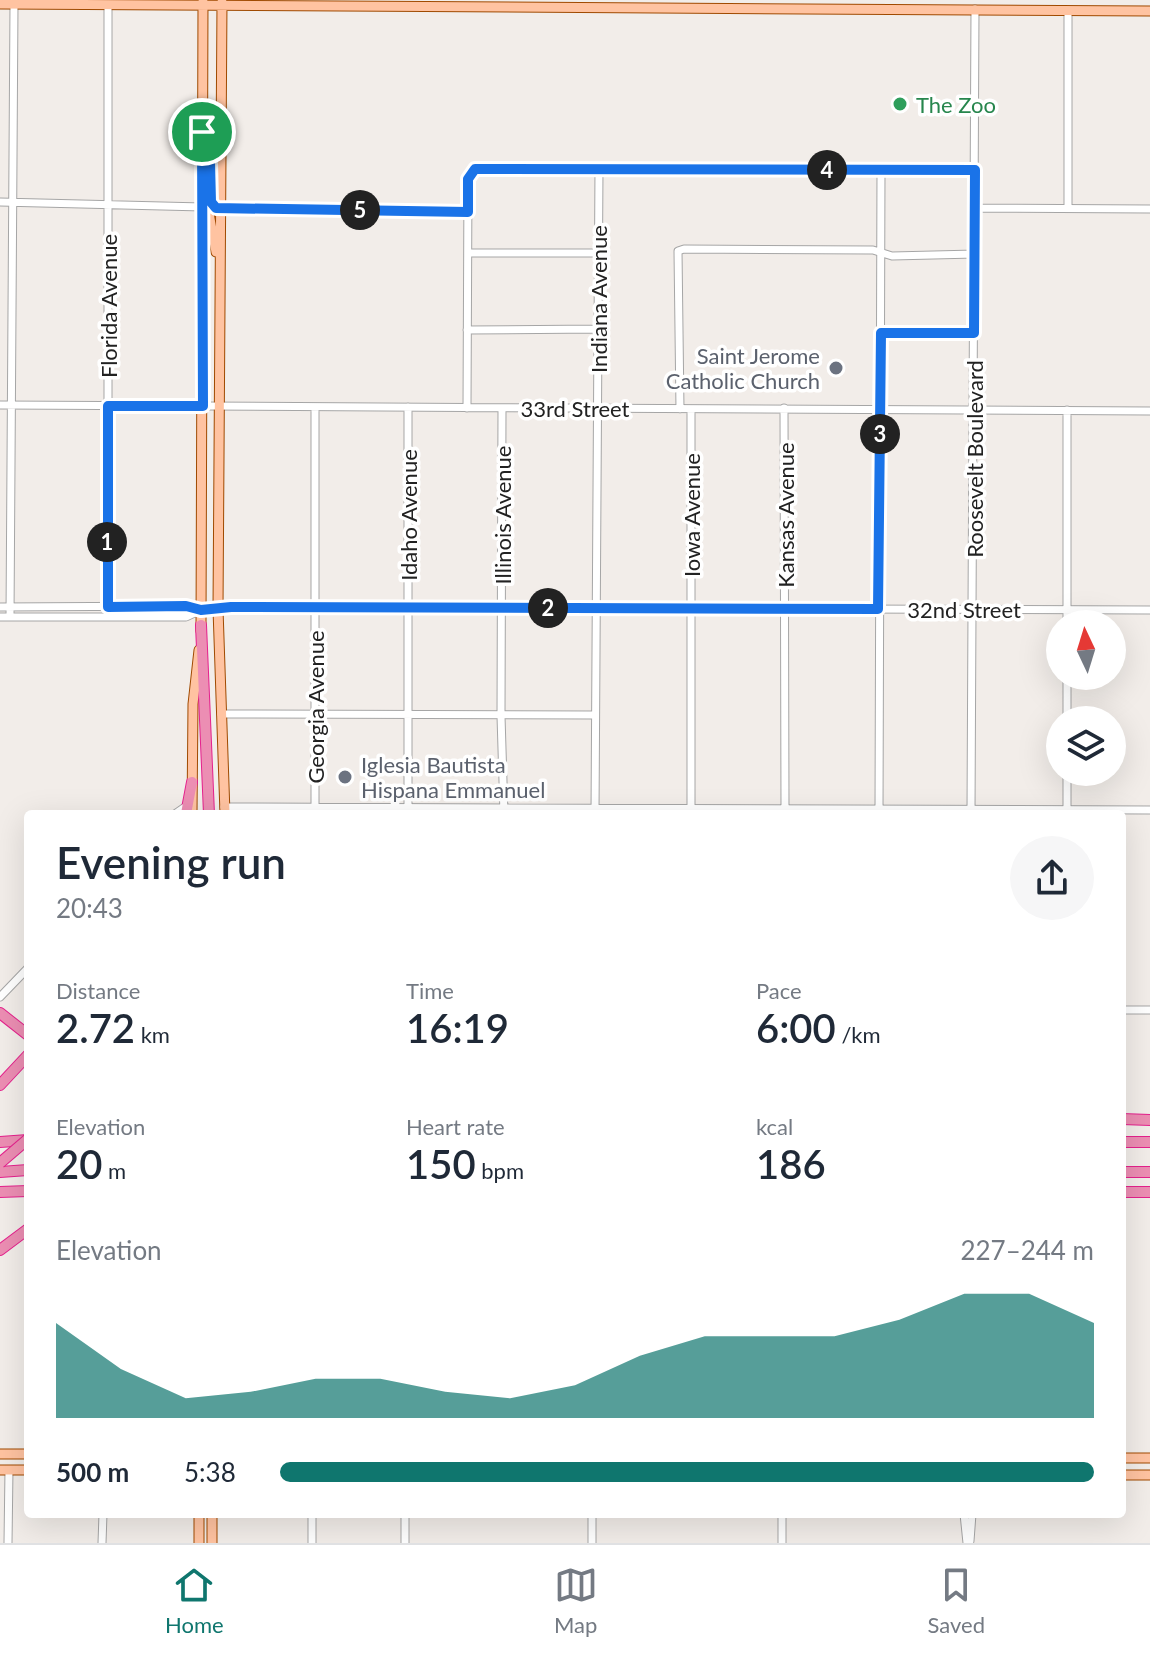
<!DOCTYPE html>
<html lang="en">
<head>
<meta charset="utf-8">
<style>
  body { margin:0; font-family:Lato,sans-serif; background:#f6f6f7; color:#1f2937; height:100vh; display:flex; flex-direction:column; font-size:30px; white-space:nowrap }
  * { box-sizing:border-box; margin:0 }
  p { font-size:26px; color:#747a83 }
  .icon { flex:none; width:44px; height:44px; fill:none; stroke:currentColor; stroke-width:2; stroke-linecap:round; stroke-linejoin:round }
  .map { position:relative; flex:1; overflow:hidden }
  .drawer { position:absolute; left:24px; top:810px; width:1102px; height:708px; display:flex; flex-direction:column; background:#fff; border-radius:8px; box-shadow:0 8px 32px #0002 }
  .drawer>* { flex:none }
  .needle { width:52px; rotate:356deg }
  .controls { position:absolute; left:1046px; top:610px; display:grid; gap:16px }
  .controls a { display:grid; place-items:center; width:80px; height:80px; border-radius:50%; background:#fff; box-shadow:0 8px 32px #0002; font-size:40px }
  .pin { position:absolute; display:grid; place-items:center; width:68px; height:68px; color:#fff; margin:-34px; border:4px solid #fff; border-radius:50%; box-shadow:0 2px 8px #0007 }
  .km { position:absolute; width:40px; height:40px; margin:-20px; border-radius:50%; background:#222; color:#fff; font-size:22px; line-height:40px; text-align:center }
  .round { display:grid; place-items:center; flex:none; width:84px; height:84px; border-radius:42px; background:#f6f6f7 }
  .headline { display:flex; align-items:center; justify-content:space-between; height:136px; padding:0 32px }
  h1 { font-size:44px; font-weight:600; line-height:60px }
  .figures { display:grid; grid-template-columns:repeat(3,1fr); gap:12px; height:136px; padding:8px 32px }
  .figures div { display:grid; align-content:center }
  .figures b { font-size:40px; font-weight:600 }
  .figures small { font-size:22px; font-weight:400 }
  .figures p { font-size:22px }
  .chart { height:224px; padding:16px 32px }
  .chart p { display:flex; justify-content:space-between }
  .chart svg { width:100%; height:144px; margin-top:8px; fill:#0f766e; opacity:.7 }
  ul { padding:0 32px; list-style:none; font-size:26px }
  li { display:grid; grid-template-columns:128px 96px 1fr; align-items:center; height:60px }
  li i { height:20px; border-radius:10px; background:#0f766e }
  .dock { display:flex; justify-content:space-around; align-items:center; height:112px; border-top:2px solid #e0e1e3; background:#fff; font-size:22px; color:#747a83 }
  .dock a { display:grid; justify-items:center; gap:4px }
  .dock .selected { color:#0f766e }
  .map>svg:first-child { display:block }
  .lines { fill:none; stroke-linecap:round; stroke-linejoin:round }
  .minor-casing { stroke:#a6a6a6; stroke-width:9 }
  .major-casing { stroke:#a04a00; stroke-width:11 }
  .highway-casing { stroke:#e5218d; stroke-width:12 }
  .minor { stroke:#fff; stroke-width:7 }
  .major { stroke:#ffc3a1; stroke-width:9 }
  .highway { stroke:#ec8eb3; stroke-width:10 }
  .highway-bridge-casing { stroke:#e5218d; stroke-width:12; stroke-linecap:butt }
  .highway-bridge { stroke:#ec8eb3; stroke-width:10 }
  .route-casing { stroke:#fff; stroke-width:16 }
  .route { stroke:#1a73e8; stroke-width:10 }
  .leisure-dot { fill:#2e9e5b; stroke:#fff; stroke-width:3 }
  .worship-dot { fill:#6b7280; stroke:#fff; stroke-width:3 }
  .labels { text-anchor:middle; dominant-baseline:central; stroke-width:7; stroke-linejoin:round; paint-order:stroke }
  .leisure-label { font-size:22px; fill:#27864d; stroke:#fff; text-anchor:start }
  .street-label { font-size:22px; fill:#222; stroke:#fff }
  .worship-label { font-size:22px; fill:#5b616d; stroke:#fff; text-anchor:end }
</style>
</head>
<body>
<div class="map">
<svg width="1150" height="1543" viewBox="0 0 1150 1543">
  <rect width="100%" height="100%" fill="#f2ede9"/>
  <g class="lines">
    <g class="minor-casing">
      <path id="minor" d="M108 5V607
        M1068 10V208
        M0 202 203 207
        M220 208 468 212
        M975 208 1150 209
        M468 253H598
        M467 330 598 329
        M881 333H974
        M0 405 1150 411
        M315 407V814
        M408 407V814
        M467 408 468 179 475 169 975 170
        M502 408 501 716 504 814
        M784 408 785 812
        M680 409 678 251 684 249 873 250 892 256 975 254
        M0 607 186 606 199 610
        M0 617H186L201 610 231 607 1150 610
        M10 617 14 4
        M1067 624V410
        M221 714 594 715
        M1067 720V676
        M224 807 1150 810
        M879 812 881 170
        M971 812 975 9
        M1067 812V772
        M175 814 188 805
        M595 814 599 169
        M691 814V409
        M0 997 28 968
        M1122 1010H1150
        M405 1514V1543
        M964 1514 967 1543
        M970 1541 972 1514
        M8 1543 9 1470
        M102 1543 103 1514
        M312 1543V1514
        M592 1543V1514
        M782 1543V1514"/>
    </g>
    <g class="major-casing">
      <path id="major" d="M222 2 218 609 225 814
        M0 4 1150 11
        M206 147 210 162 211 202 214 208H220
        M203 207 209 213 216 252
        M201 631 203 2
        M192 814 193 704 199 650
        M0 1454H28
        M1122 1458H1150
        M0 1470H28
        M1122 1475H1150
        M199 1543V1514
        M212 1543V1514"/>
    </g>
    <g class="highway-casing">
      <path id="highway" d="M201 625 209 814
        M186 814 192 782
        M0 1013 28 1035
        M0 1085 28 1055
        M1122 1119 1150 1120
        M0 1142 28 1140
        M1122 1142H1150
        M0 1172 28 1170
        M1122 1172H1150
        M0 1192 28 1191
        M1122 1192H1150
        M0 1250 28 1229"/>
    </g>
    <use href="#minor" class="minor"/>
    <use href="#major" class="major"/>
    <use href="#highway" class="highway"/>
    <g class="highway-bridge-casing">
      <path id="highway-bridge" d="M0 1163 28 1139"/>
    </g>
    <use href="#highway-bridge" class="highway-bridge"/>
  </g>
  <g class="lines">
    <g class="route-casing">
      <path id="route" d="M202 132 210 162 211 202 216 208 468 212V179L475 169 975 170 974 333H881L878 609 231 607 201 610 186 606 108 607V406H203Z"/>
    </g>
    <use href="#route" class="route"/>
  </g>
  <circle class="leisure-dot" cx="900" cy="104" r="8"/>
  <g class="worship-dot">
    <circle cx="836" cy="368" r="8"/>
    <circle cx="345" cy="777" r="8"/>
  </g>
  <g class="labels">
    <g class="leisure-label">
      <text x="916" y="104">The Zoo</text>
    </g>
    <g class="street-label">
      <text transform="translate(598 299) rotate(-90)">Indiana Avenue</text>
      <text transform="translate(108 306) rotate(-90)">Florida Avenue</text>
      <text x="575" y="408">33rd Street</text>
      <text transform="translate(974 459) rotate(-90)">Roosevelt Boulevard</text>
      <text transform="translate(408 515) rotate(-90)">Idaho Avenue</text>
      <text transform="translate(502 515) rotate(-90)">Illinois Avenue</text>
      <text transform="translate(691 515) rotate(-90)">Iowa Avenue</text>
      <text transform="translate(785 515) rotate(-90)">Kansas Avenue</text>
      <text x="964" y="609">32nd Street</text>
      <text transform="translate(315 707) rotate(-90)">Georgia Avenue</text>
    </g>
    <g class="worship-label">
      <text x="820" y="355">Saint Jerome<tspan x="820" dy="25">Catholic Church</tspan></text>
      <text x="361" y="764" text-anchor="start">Iglesia Bautista<tspan x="361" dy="25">Hispana Emmanuel</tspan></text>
    </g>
  </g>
</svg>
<div class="controls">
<a><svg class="needle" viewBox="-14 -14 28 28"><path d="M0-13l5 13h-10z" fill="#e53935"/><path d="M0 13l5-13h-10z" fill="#747a83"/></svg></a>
<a><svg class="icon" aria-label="layers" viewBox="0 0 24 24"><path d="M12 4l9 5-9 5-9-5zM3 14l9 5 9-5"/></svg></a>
</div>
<div class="pin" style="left:202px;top:132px;background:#1e9e55"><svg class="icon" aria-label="arrive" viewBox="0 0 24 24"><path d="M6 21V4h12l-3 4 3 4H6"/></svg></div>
<b class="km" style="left:107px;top:542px">1</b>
<b class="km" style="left:548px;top:608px">2</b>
<b class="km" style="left:880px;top:434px">3</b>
<b class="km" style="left:827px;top:170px">4</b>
<b class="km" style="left:360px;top:210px">5</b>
<section class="drawer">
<div class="headline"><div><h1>Evening run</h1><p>20:43</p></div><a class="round"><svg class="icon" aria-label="share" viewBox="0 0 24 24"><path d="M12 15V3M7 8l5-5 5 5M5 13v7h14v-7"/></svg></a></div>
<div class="figures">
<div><p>Distance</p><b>2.72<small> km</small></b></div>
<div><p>Time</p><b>16:19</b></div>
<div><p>Pace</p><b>6:00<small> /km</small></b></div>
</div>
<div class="figures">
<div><p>Elevation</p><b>20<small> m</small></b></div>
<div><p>Heart rate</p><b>150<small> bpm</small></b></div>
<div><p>kcal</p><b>186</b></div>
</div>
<div class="chart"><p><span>Elevation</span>227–244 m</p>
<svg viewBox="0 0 160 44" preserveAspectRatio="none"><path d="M0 44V15L10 29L20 38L30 36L40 32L50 32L60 36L70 38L80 34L90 25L100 19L110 19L120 19L130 14L140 6L150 6L160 15V44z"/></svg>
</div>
<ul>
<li><b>500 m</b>5:38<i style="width:100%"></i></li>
</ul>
</section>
</div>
<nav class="dock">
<a class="selected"><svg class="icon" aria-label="home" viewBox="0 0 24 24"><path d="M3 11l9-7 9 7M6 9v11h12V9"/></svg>Home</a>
<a><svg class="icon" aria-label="map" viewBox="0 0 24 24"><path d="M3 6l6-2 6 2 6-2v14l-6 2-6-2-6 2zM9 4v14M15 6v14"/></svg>Map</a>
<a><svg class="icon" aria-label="saved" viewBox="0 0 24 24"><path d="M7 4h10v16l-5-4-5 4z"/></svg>Saved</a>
</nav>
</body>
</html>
